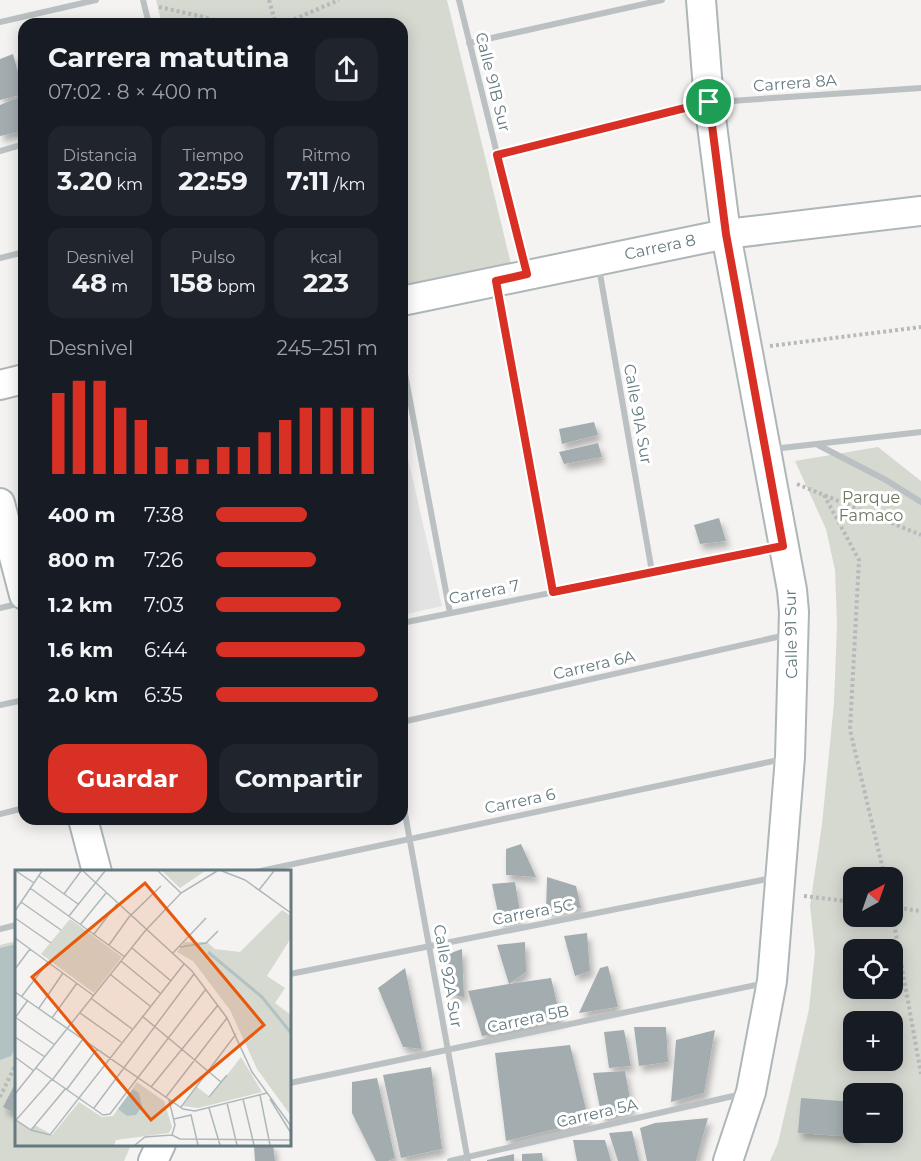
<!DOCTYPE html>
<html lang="es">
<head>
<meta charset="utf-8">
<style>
  body { margin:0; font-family:Montserrat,sans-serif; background:#20242c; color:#f1f3f6; height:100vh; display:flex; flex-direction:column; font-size:22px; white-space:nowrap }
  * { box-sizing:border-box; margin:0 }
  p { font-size:20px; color:#9ea1a6 }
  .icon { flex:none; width:33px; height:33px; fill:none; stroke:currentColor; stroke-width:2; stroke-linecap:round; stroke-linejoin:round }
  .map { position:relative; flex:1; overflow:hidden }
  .sheet { position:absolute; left:18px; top:18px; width:390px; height:807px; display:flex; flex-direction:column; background:#171b24; border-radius:18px; box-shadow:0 3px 15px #0003 }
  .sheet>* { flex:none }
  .needle { width:39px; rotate:40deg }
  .tools { position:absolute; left:843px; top:867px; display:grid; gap:12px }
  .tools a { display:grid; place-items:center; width:60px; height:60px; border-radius:12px; background:#171b24; box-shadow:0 3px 15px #0003; font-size:30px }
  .pin { position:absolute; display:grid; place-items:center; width:51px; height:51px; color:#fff; margin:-26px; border:3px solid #fff; border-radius:50%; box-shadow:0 2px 6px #0007 }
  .round { display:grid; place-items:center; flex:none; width:63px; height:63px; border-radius:18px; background:#20242c }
  .summary { display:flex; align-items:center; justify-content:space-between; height:102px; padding:0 30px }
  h1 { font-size:27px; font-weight:700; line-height:45px }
  .figures { display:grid; grid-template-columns:repeat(3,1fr); gap:9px; height:102px; padding:6px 30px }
  .figures div { display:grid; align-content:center; border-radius:15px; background:#20242c; text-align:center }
  .figures b { font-size:26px; font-weight:700 }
  .figures small { font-size:16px; font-weight:400 }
  .figures p { font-size:16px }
  .chart { height:168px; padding:12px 30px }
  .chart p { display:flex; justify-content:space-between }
  .chart svg { width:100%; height:108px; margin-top:6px; stroke:#d93025; stroke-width:6 }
  .action { display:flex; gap:12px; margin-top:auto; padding:12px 30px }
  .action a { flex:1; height:69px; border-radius:18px; background:#d93025; color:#fff; font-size:24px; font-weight:700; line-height:69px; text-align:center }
  .action a+a { background:#20242c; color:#f1f3f6 }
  ul { padding:0 30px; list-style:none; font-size:20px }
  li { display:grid; grid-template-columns:96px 72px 1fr; align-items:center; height:45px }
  li i { height:15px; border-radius:8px; background:#d93025 }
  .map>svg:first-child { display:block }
  .built { fill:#e2e3e2 }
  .green { fill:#d5d9d0; fill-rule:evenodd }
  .water { fill:#b2c2c3 }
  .building { fill:#a3adb0; filter:url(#shadow) }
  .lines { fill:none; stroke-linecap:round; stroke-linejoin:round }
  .secondary-casing { stroke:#aeb6b8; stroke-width:32 }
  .path { stroke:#b6babb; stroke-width:4; stroke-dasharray:3 3; stroke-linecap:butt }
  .street { stroke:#bbc1c3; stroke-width:6 }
  .secondary { stroke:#fff; stroke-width:28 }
  .route-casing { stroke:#fff; stroke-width:12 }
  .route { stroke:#d93025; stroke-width:8 }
  .labels { text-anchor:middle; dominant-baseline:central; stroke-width:6; stroke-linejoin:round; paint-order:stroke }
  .street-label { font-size:16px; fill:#657a80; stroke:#fff }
  .park-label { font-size:16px; fill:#6d7764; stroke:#fff }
  .inset-river { fill:none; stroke:#b2c2c3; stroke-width:3 }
  .inset-road { fill:none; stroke:#aeb8ba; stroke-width:1.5 }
  .view { fill:#e8590c; fill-opacity:0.15; stroke:#e8590c; stroke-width:3 }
  .inset-edge { fill:none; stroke:#657a80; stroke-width:3 }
</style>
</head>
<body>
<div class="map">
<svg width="921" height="1161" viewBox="0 0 921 1161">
  <defs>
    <filter id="shadow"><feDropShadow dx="3.5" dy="6" stdDeviation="3" flood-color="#0004"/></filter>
  </defs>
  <rect width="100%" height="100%" fill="#f4f3f1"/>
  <path class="built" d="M402 433 442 606 402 615Z"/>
  <path class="green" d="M156 0H447L511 264 402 287V24H162Z
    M878 447 921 481V1161H770L778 1143 809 1009 815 952 810 906 822 824 834 703 837 624 835 570 826 529 795 461ZM854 878H892V916H854ZM854 950H892V988H854ZM854 1022H892V1060H854ZM854 1094H892V1132H854Z
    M16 941V1144L131 1145 124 1161H0V945Z"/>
  <path class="water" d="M16 944V1047L11 1056 0 1060V948Z"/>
  <path class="building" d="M13 54 24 94 0 100V59Z
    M24 95V131L0 136V105Z
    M594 422 598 435 562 444 559 429Z
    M598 443 602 457 564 464 559 452Z
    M719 518 726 541 700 544 694 525Z
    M521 844 536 877 506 875V849Z
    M547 877 576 886 581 908 546 912Z
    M515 882 521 919 500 923 492 884Z
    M587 933 590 971 575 976 564 936Z
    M525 942 526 972 509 984 551 978 561 1020 482 1036 468 991 509 984 497 945Z
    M462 949 464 997 450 994 445 955Z
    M608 966 618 1007 579 1013 600 968Z
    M405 968 422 1049 403 1047 378 988Z
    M634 1027H666L668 1062 639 1066Z
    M624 1030 631 1066 609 1068 604 1032Z
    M715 1030 704 1093 671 1102 676 1040Z
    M570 1045 589 1121 506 1141 495 1053Z
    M431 1067 442 1149 401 1158 383 1075Z
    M625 1071 632 1110 602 1118 593 1073Z
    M377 1078 395 1158 388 1161H376L352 1113V1082Z
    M16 1082V1114L3 1107Z
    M801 1098 854 1102V1132H857V1137L798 1133Z
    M708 1118 696 1161H647L640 1128 655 1123Z
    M632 1131 639 1161H618L609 1133Z
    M573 1140H605L611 1161H577Z
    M263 1144H273L275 1161H255L254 1146Z
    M542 1153 543 1161H522V1154Z
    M514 1154V1161H487V1160Z"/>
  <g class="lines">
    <g class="secondary-casing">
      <path id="secondary" d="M701 0 709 102 726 234 792 590 794 612 790 757 772 981 751 1092 728 1161
        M402 301 726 234 921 211
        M0 385 24 379
        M0 503 24 595
        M83 819 97 872
        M153 1161 161 1144"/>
    </g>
    <path class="path" d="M269 0 276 24
      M159 7 204 17 222 24
      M283 24 339 0
      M770 346 921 327
      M797 484 921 535
      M824 495 859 560 850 730 885 878
      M804 896 854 902
      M892 907 921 911
      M892 912 921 1074
      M0 1097 16 1064"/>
    <path class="street" d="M143 0 149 24
      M459 0 525 267
      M0 22 96 0
      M469 43 662 0
      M716 102 921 88
      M0 151 24 144
      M497 155 703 104
      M0 258 24 252
      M599 268 652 572
      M497 289 553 592
      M402 358 450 613
      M818 445 886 480 921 502
      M773 449 921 432
      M0 608 21 603
      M402 623 777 547
      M0 705 24 700
      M402 722 786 635
      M402 797 468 1161
      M0 814 24 808
      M256 872 783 759
      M0 929 16 925
      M290 974 772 878
      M290 1083 765 983
      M450 1161 742 1094"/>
    <use href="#secondary" class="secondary"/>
  </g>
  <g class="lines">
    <g class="route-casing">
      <path id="route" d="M709 102 726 234 783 546 553 592 496 281 527 274 497 155Z"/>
    </g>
    <use href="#route" class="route"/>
  </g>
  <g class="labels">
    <g class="street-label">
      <text transform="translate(493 82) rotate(76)">Calle 91B Sur</text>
      <text transform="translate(795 83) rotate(-4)">Carrera 8A</text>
      <text transform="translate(660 247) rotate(-12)">Carrera 8</text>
      <text transform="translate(638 414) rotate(80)">Calle 91A Sur</text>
      <text transform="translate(484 592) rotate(-11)">Carrera 7</text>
      <text transform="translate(791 634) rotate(-91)">Calle 91 Sur</text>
      <text transform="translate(594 665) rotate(-13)">Carrera 6A</text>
      <text transform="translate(520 801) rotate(-12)">Carrera 6</text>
      <text transform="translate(533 912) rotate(-11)">Carrera 5C</text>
      <text transform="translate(448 976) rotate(80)">Calle 92A Sur</text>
      <text transform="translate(528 1019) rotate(-12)">Carrera 5B</text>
      <text transform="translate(597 1113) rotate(-13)">Carrera 5A</text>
    </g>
    <g class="park-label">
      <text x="871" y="497">Parque<tspan x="871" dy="18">Famaco</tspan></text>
    </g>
  </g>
  <g transform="translate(15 870)">
    <rect width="276" height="276" fill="#f4f3f1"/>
    <path d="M147 1H190L165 18ZM267 40 276 46V68L252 106 270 118 260 133 276 145V246L242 199 215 140 178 91 162 82 170 72H192L200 79 225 82ZM55 49 107 87 79 123 26 84ZM226 187 247 222 183 238 168 236 182 217 195 227ZM122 212 149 231 157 257 154 263 101 270 99 275H0V249L15 260 20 255 37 265 64 232 87 247 98 246Z" fill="#d5d9d0"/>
    <path d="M118 219 124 223 127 236 121 245 112 246 103 239Z" fill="#b2c2c3"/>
    <path class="inset-river" d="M193 82 247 127 276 163"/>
    <path class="inset-road" d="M1 1 19 13M68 1 177 101 212 148 237 202 276 256M143 1 166 23M207 1 230 10 276 43M24 6 63 34M15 18 110 87M244 20 259 1M49 24 66 1M6 32 46 60M0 41 27 1M54 46 90 1M0 48 36 73M65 55 91 23M79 64 102 34M0 68 79 126M94 75 114 47 146 16M165 77 191 73 203 61M117 78 156 111M157 84 191 48M106 91 145 123M0 99 15 79M96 105 135 136M0 122 168 239 180 241 252 223M7 126 33 92M77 129 117 159M24 138 48 103M65 143 106 172M127 146 206 212M0 147 40 175M0 148 13 130M37 148 62 113M0 167 30 187M0 187 19 201M21 198 88 245 95 244 191 119M37 209 1 250 16 260 35 265 169 94M38 209 68 169M136 217 203 135M52 219 82 179M0 224 130 61 166 23 202 1M245 225 255 275M151 227 212 148M194 227 212 205M228 229 239 275M255 229 276 263M154 230 160 255 157 265M212 233 222 275M166 237 221 164M79 238 179 104M194 238 205 275M159 249 176 245 183 275M16 260 51 218M120 275 130 267 157 265 165 269 276 270"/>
    <path class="view" d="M130 13 249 155 136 250 17 107Z"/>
    <rect width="276" height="276" class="inset-edge"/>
  </g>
</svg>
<div class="tools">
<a><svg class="needle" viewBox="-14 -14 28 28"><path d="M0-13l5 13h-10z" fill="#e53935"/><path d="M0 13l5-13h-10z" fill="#9ea1a6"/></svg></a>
<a><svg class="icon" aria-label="locate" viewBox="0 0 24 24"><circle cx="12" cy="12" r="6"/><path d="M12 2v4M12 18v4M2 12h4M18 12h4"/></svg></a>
<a>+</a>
<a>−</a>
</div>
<div class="pin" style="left:709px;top:102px;background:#1e9e55"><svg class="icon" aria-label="arrive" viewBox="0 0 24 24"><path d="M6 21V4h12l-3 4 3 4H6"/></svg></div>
<section class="sheet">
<div class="summary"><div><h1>Carrera matutina</h1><p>07:02 · 8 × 400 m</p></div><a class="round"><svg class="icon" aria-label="share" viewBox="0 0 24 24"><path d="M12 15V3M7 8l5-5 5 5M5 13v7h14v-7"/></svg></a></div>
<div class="figures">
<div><p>Distancia</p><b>3.20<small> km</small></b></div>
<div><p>Tiempo</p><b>22:59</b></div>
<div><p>Ritmo</p><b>7:11<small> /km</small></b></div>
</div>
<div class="figures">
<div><p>Desnivel</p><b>48<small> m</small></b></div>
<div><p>Pulso</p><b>158<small> bpm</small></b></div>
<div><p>kcal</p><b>223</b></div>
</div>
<div class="chart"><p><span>Desnivel</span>245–251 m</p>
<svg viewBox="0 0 160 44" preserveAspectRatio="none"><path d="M5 44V11M15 44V6M25 44V6M35 44V17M45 44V22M55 44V33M65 44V38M75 44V38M85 44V33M95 44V33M105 44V27M115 44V22M125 44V17M135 44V17M145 44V17M155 44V17"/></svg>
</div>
<ul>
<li><b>400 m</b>7:38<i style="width:56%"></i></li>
<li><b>800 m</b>7:26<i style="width:62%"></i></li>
<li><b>1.2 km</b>7:03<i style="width:77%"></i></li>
<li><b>1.6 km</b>6:44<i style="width:92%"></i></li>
<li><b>2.0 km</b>6:35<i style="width:100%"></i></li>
</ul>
<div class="action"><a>Guardar</a><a>Compartir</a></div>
</section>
</div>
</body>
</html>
